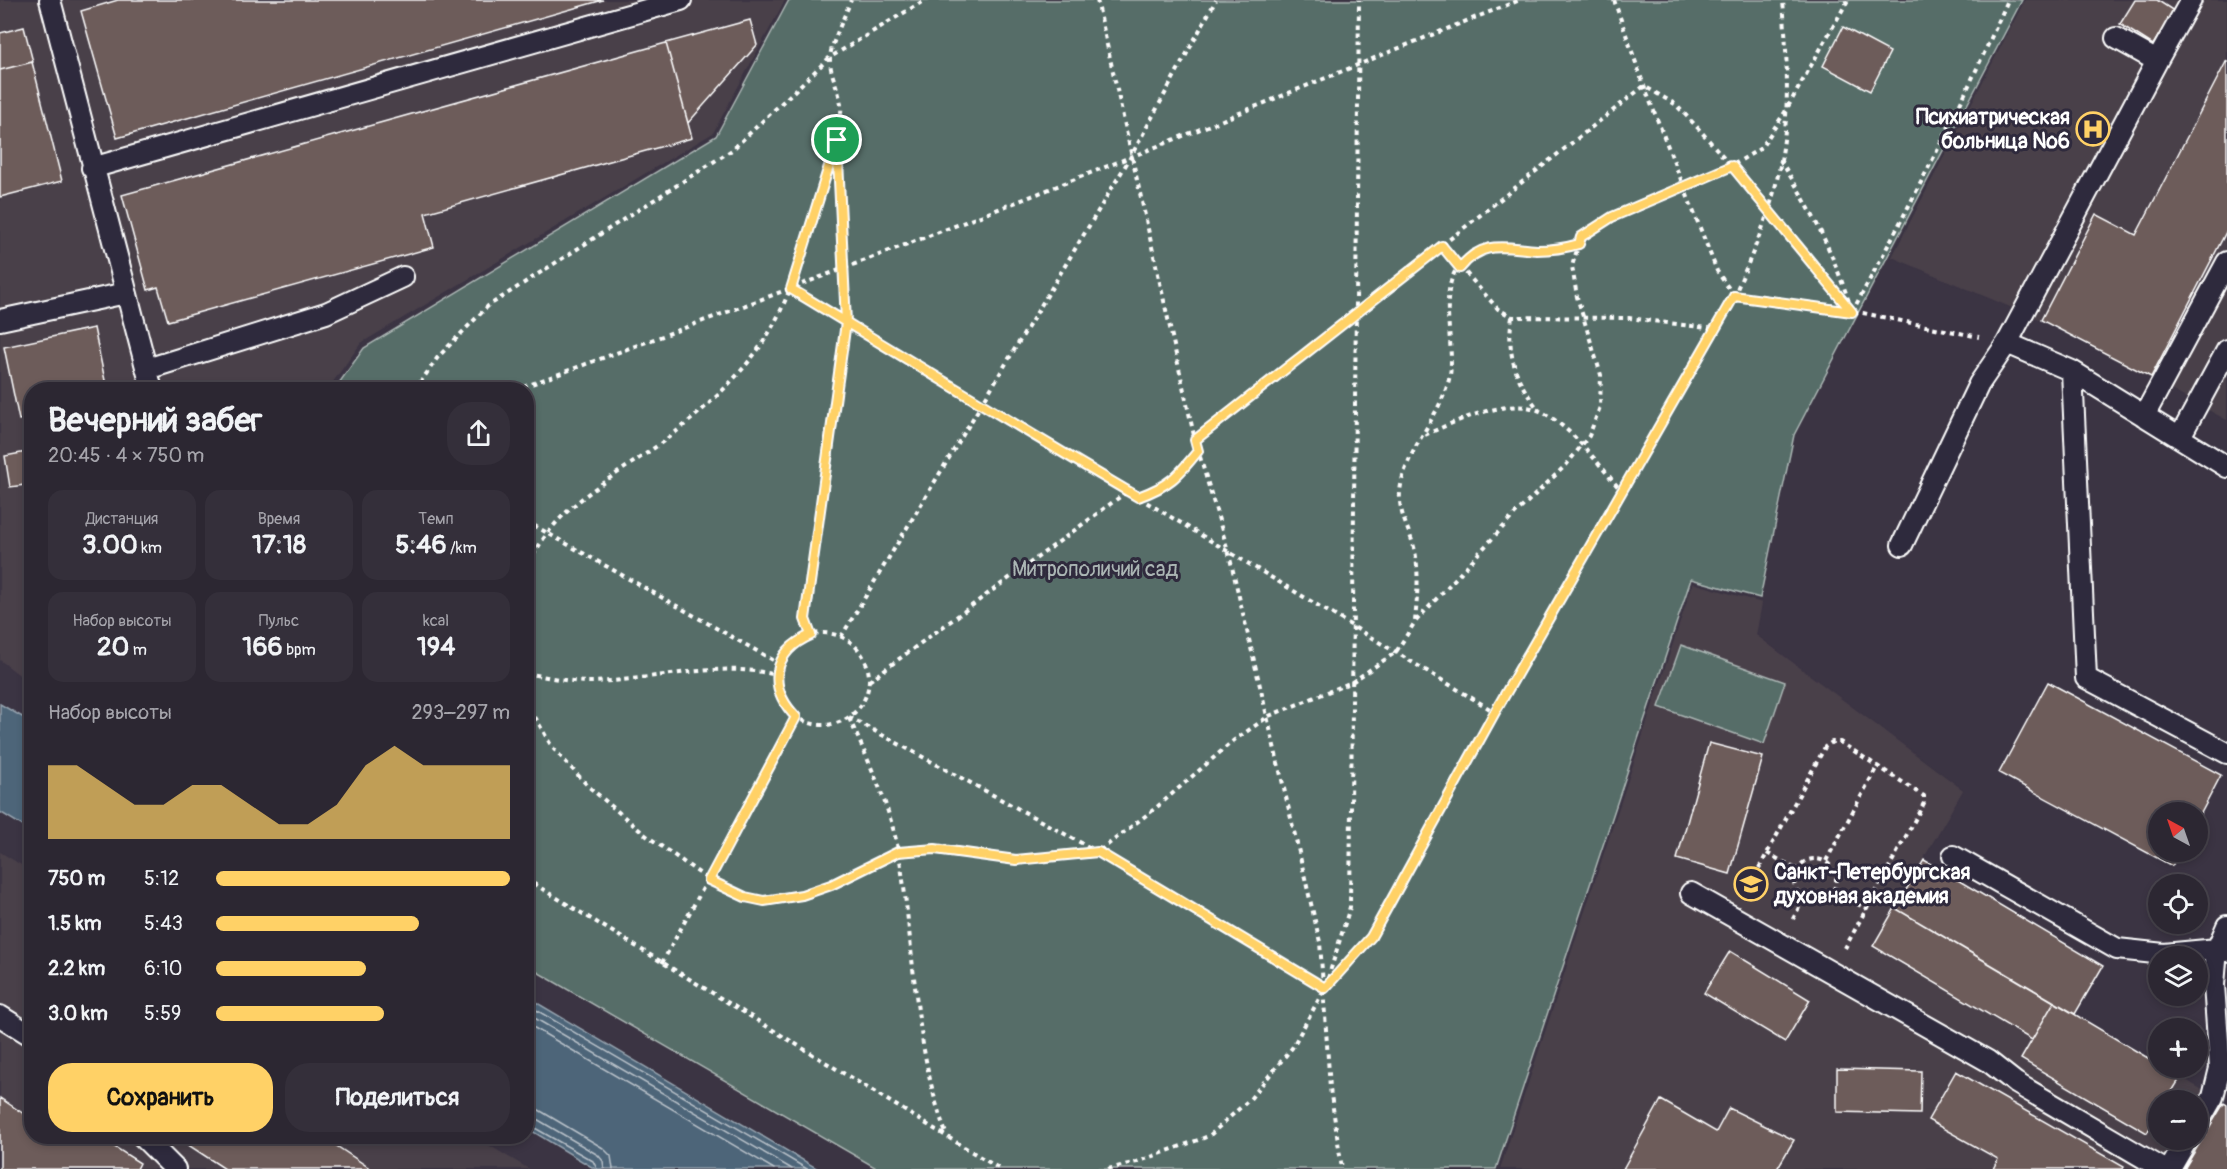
<!DOCTYPE html>
<html lang="ru">
<head>
<meta charset="utf-8">
<style>
  body { margin:0; font-family:Pangolin,sans-serif; background:#342f3a; color:#f1f3f6; height:100vh; display:flex; flex-direction:column; font-size:22px; white-space:nowrap }
  * { box-sizing:border-box; margin:0 }
  p { font-size:20px; color:#a6a5ac }
  .icon { flex:none; width:33px; height:33px; fill:none; stroke:currentColor; stroke-width:2; stroke-linecap:round; stroke-linejoin:round }
  .map { position:relative; flex:1; overflow:hidden }
  .sheet { position:absolute; left:24px; top:382px; width:510px; height:762px; display:flex; flex-direction:column; background:#2c2732; border-radius:24px; box-shadow:0 3px 9px #0003,0 0 0 2px #48444d }
  .sheet>* { flex:none }
  .needle { width:39px; rotate:320deg }
  .controls { position:absolute; left:2148px; top:802px; display:grid; gap:12px }
  .controls a { display:grid; place-items:center; width:60px; height:60px; border-radius:50%; background:#2c2732; box-shadow:0 3px 9px #0003,0 0 0 2px #48444d; font-size:30px }
  .pin { position:absolute; display:grid; place-items:center; width:51px; height:51px; color:#fff; margin:-26px; border:3px solid #fff; border-radius:50%; box-shadow:0 2px 6px #0007 }
  .round { display:grid; place-items:center; flex:none; width:63px; height:63px; border-radius:24px; background:#342f3a }
  .summary { display:flex; align-items:center; justify-content:space-between; height:102px; padding:0 24px }
  h1 { font-size:33px; font-weight:800; line-height:45px }
  .metrics { display:grid; grid-template-columns:repeat(3,1fr); gap:9px; height:102px; padding:6px 24px }
  .metrics div { display:grid; align-content:center; border-radius:15px; background:#342f3a; text-align:center }
  .metrics b { font-size:26px; font-weight:800 }
  .metrics small { font-size:16px; font-weight:400 }
  .metrics p { font-size:16px }
  .chart { height:168px; padding:12px 24px }
  .chart p { display:flex; justify-content:space-between }
  .chart svg { width:100%; height:108px; margin-top:6px; fill:#ffd166; opacity:.7 }
  .primary-button { display:flex; gap:12px; margin-top:auto; padding:12px 24px }
  .primary-button a { flex:1; height:69px; border-radius:24px; background:#ffd166; color:#111; font-size:24px; font-weight:800; line-height:69px; text-align:center }
  .primary-button a+a { background:#342f3a; color:#f1f3f6 }
  ul { padding:0 24px; list-style:none; font-size:20px }
  li { display:grid; grid-template-columns:96px 72px 1fr; align-items:center; height:45px }
  li i { height:15px; border-radius:8px; background:#ffd166 }
  .map>svg:first-child { display:block }
  .built { fill:#4a404a; fill-rule:evenodd }
  .green { fill:#576d68; stroke:#abb6b4; stroke-width:1.5 }
  .water { fill:#4e6579; stroke:#95a3af; stroke-width:1.5 }
  .lines { fill:none; stroke-linecap:round; stroke-linejoin:round }
  .shore { stroke:#b8c1c9; stroke-width:1.5 }
  .building { fill:#6d5b5a; stroke:#fff; stroke-width:1.5 }
  .lane-casing { stroke:#fff; stroke-width:24 }
  .path { stroke:#fff; stroke-width:4; stroke-dasharray:4.5 4.5; stroke-linecap:butt }
  .lane { stroke:#2f2a3d; stroke-width:20 }
  .route-casing { stroke:#fff; stroke-width:12 }
  .route { stroke:#ffd166; stroke-width:8 }
  .labels { text-anchor:middle; dominant-baseline:central; stroke-width:6; stroke-linejoin:round; paint-order:stroke }
  .poi-label { font-size:21px; font-weight:bold; fill:#fff; stroke:#2f2a3d; text-anchor:end }
  .park-label { font-size:21px; fill:#abb6b4; stroke:#2f2a3d }
</style>
</head>
<body>
<div class="map">
<svg width="2227" height="1169" viewBox="0 0 2227 1169">
  <rect width="100%" height="100%" fill="#3b3443"/>
  <filter id="ink" filterUnits="userSpaceOnUse"><feTurbulence type="fractalNoise" baseFrequency=".0167" numOctaves="2"/><feDisplacementMap in="SourceGraphic" scale="12" xChannelSelector="R" yChannelSelector="G"/><feConvolveMatrix kernelMatrix="1 2 1 2 8 2 1 2 1" color-interpolation-filters="sRGB"/></filter>
  <g filter="url(#ink)">
    <path class="built" d="M0 0H785L713 133 361 343 327 390H32L31 684 0 660Z
      M2025 0H2227V420L2041 320 1892 257Z
      M1693 583 1762 603 1756 635 1963 790 1895 908 2158 1064V1068H2166L2227 1105V1169H1500ZM2158 1101H2198V1140H2158Z
      M0 852 31 871 32 1137H475L529 1169H0Z"/>
    <path class="green" d="M789 0H2022L1794 435 1760 598 1691 579 1496 1169H878L527 966 526 390H334L364 348 716 136Z
      M1681 645 1785 682 1764 744 1659 707Z"/>
    <path class="water" d="M0 704 31 722V831L0 812Z
      M527 997 818 1169H595L527 1128Z"/>
    <g class="lines">
      <path class="shore" d="M526 1004 807 1169
        M526 1013 792 1169
        M526 1023 774 1169
        M526 1107 539 1110 603 1148 611 1156 613 1169
        M526 1116 535 1118 598 1155 603 1161 604 1169
        M526 1123 593 1161 597 1169"/>
    </g>
    <path class="building" d="M118 0H603L117 138 81 11Z
      M2135 0H2157L2174 11 2153 45 2120 24Z
      M750 20 757 45 688 123 666 43Z
      M24 27 33 62 0 70V33Z
      M1843 27 1890 52 1870 91 1823 66Z
      M666 43 692 138 425 213 434 247 168 321 158 287 148 290 122 195Z
      M2227 60V230L2151 377 2041 320 2096 214 2136 235Z
      M32 62 62 181 0 197V70Z
      M94 328 107 390H32V418L19 420 4 347Z
      M32 451V484L10 487 5 456Z
      M2048 682 2221 775 2198 819V813H2158V852H2180L2172 866 1999 773Z
      M1709 743 1763 757 1730 874 1677 859Z
      M1924 860 2103 966 2075 1014 1895 908Z
      M1895 908 2054 1002 2032 1040 1873 946Z
      M1730 951 1810 1000 1785 1042 1704 993Z
      M2054 1002 2158 1064V1068H2166L2181 1077 2166 1101H2158V1114L2147 1133 2021 1059Z
      M1837 1069 1921 1071 1920 1114 1837 1112Z
      M1956 1071 2124 1167 2123 1169H1993L1998 1159 1928 1120Z
      M0 1098 27 1116 32 1108V1137H99L140 1163 137 1169H0Z
      M1661 1100 1716 1132 1729 1108 1794 1140 1777 1169H1623Z
      M2224 1103 2227 1105V1169H2184Z
      M176 1137H323L371 1169H225Z"/>
    <g class="lines">
      <g class="lane-casing">
        <path id="lane" d="M50 0 152 390
          M2116 38 2157 61 2191 0
          M2157 61 2007 343 2072 371 2227 467
          M92 168 681 0
          M0 320 126 293
          M147 369 326 313 403 277
          M2072 371 2086 678 2227 753
          M2144 416 2227 262
          M2180 437 2227 350
          M1902 545 1979 384 2007 343
          M1953 856 2117 949 2164 954 2217 949 2227 951
          M1691 893 1988 1061 2016 1083 2163 1169
          M0 1016 32 1036
          M2198 1123 2213 1097 2220 1068 2214 985 2217 949 2227 926
          M143 1137 175 1169
          M2170 1169 2187 1140"/>
      </g>
      <path class="path" d="M1097 0 1195 440 1229 554 1320 942 1330 1088 1342 1169
        M1614 0 1644 86 1717 271 1734 296 1863 313 1979 337
        M1780 160C1812 209 1833 253 1851 308
        M1442 246 1498 309 1512 317 1629 318 1715 329
        M792 289 1495 712
        M1852 312C1908 210 1961 107 2008 0
        M1512 317C1506 354 1516 382 1539 410
        M415 390 438 357 488 306 732 150 829 58 925 0
        M515 390C721 315 925 239 1128 158 1259 106 1389 51 1520 0
        M1425 435C1454 422 1509 396 1540 411 1571 426 1601 467 1623 493
        M1195 440 1644 86 1675 104 1697 127 1769 208 1852 312
        M1139 497C1166 487 1180 474 1198 451
        M526 521 780 664
        M526 572C550 508 609 481 661 443 697 417 744 374 767 336 791 297 802 253 816 210 825 178 837 146 841 113 843 95 830 77 830 60 829 47 846 14 851 0
        M1415 621C1417 600 1419 578 1416 557 1413 534 1398 517 1400 492 1404 450 1442 416 1450 375 1456 336 1430 275 1475 253 1497 242 1516 249 1538 250 1552 250 1565 248 1579 244
        M777 679a46 46 0 1 1 92 0a46 46 0 1 1-92 0Z
        M811 635 805 619 846 322 837 144
        M841 637 1130 158 1216 0
        M526 673C547 677 569 682 590 682 653 681 715 660 777 675
        M869 681 1128 491
        M526 701 552 747 588 786 644 834 709 880 745 897 764 901 802 895 831 885 899 852 935 849 1016 860 1098 852 1157 807 1233 741 1269 716 1352 682 1396 652 1415 622 1516 513 1567 464 1589 436 1600 407 1601 375 1577 297 1572 266 1581 237 1612 217 1720 173 1761 148 1785 112 1848 0
        M849 717 1098 852 1324 988
        M849 718C869 762 890 806 899 854 915 948 913 1047 947 1136
        M1767 853 1796 869
        M1794 880a21 21 0 1 1 42 0a21 21 0 1 1-42 0Z
        M1826 861 1878 765
        M526 879 1000 1169
        M1833 891 1867 909
        M1746 892 1825 747 1832 742H1840L1924 796V803L1845 948
        M1793 919 1804 898
        M662 963 797 717
        M1327 985 1371 937 1495 712 1734 296C1751 257 1769 218 1778 175 1791 119 1787 57 1783 0
        M1108 1169 1137 1162 1209 1136 1250 1099 1292 1048 1325 988 1350 907 1359 0"/>
      <use href="#lane" class="lane"/>
    </g>
  </g>
  <g class="lines" filter="url(#ink)">
    <g class="route-casing">
      <path id="route" d="M837 140 846 322 805 619 811 635C772 652 767 687 796 717L709 880 745 897 764 901 802 895 831 885 898 852 935 849 1016 860 1098 852 1325 988 1371 937 1495 712 1734 296 1852 312 1732 166 1612 217 1581 237 1579 244C1565 248 1551 250 1537 250 1505 248 1483 239 1460 268L1442 246 1195 440 1198 451C1178 476 1169 486 1138 497 1022 429 907 359 791 289L837 140"/>
    </g>
    <use href="#route" class="route"/>
  </g>
  <defs>
    <g id="hospital-ring" transform="scale(1.725)"><circle r="9.5" fill="#2f2a3d" stroke="#ffd166" stroke-width="1.5"/><path d="M-5-5h3v3.5h4V-5h3V5h-3V1.5h-4V5h-3Z" fill="#ffd166"/></g>
    <g id="university-ring" transform="scale(1.725)"><circle r="9.5" fill="#2f2a3d" stroke="#ffd166" stroke-width="1.5"/><path d="M0-5L7-2L0 1L-7-2ZM-4 1L0 2.5L4 1V4Q0 6-4 4Z" fill="#ffd166"/></g>
  </defs>
  <g fill-rule="evenodd">
    <use href="#hospital-ring" x="2093" y="129"/>
    <use href="#university-ring" x="1751" y="884"/>
  </g>
  <g class="labels">
    <g class="poi-label">
      <text x="2070" y="117">Психиатрическая<tspan x="2070" dy="24">больница №6</tspan></text>
      <text x="1774" y="872" text-anchor="start">Санкт-Петербургская<tspan x="1774" dy="24">духовная академия</tspan></text>
    </g>
    <g class="park-label">
      <text x="1095" y="569">Митрополичий сад</text>
    </g>
  </g>
</svg>
<div class="controls">
<a><svg class="needle" viewBox="-14 -14 28 28"><path d="M0-13l5 13h-10z" fill="#e53935"/><path d="M0 13l5-13h-10z" fill="#a6a5ac"/></svg></a>
<a><svg class="icon" aria-label="locate" viewBox="0 0 24 24"><circle cx="12" cy="12" r="6"/><path d="M12 2v4M12 18v4M2 12h4M18 12h4"/></svg></a>
<a><svg class="icon" aria-label="layers" viewBox="0 0 24 24"><path d="M12 4l9 5-9 5-9-5zM3 14l9 5 9-5"/></svg></a>
<a>+</a>
<a>−</a>
</div>
<div class="pin" style="left:837px;top:140px;background:#1e9e55"><svg class="icon" aria-label="arrive" viewBox="0 0 24 24"><path d="M6 21V4h12l-3 4 3 4H6"/></svg></div>
<section class="sheet">
<div class="summary"><div><h1>Вечерний забег</h1><p>20:45 · 4 × 750 m</p></div><a class="round"><svg class="icon" aria-label="share" viewBox="0 0 24 24"><path d="M12 15V3M7 8l5-5 5 5M5 13v7h14v-7"/></svg></a></div>
<div class="metrics">
<div><p>Дистанция</p><b>3.00<small> km</small></b></div>
<div><p>Время</p><b>17:18</b></div>
<div><p>Темп</p><b>5:46<small> /km</small></b></div>
</div>
<div class="metrics">
<div><p>Набор высоты</p><b>20<small> m</small></b></div>
<div><p>Пульс</p><b>166<small> bpm</small></b></div>
<div><p>kcal</p><b>194</b></div>
</div>
<div class="chart"><p><span>Набор высоты</span>293–297 m</p>
<svg viewBox="0 0 160 44" preserveAspectRatio="none"><path d="M0 44V14L10 14L20 22L30 30L40 30L50 22L60 22L70 30L80 38L90 38L100 30L110 14L120 6L130 14L140 14L150 14L160 14V44z"/></svg>
</div>
<ul>
<li><b>750 m</b>5:12<i style="width:100%"></i></li>
<li><b>1.5 km</b>5:43<i style="width:69%"></i></li>
<li><b>2.2 km</b>6:10<i style="width:51%"></i></li>
<li><b>3.0 km</b>5:59<i style="width:57%"></i></li>
</ul>
<div class="primary-button"><a>Сохранить</a><a>Поделиться</a></div>
</section>
</div>
</body>
</html>
